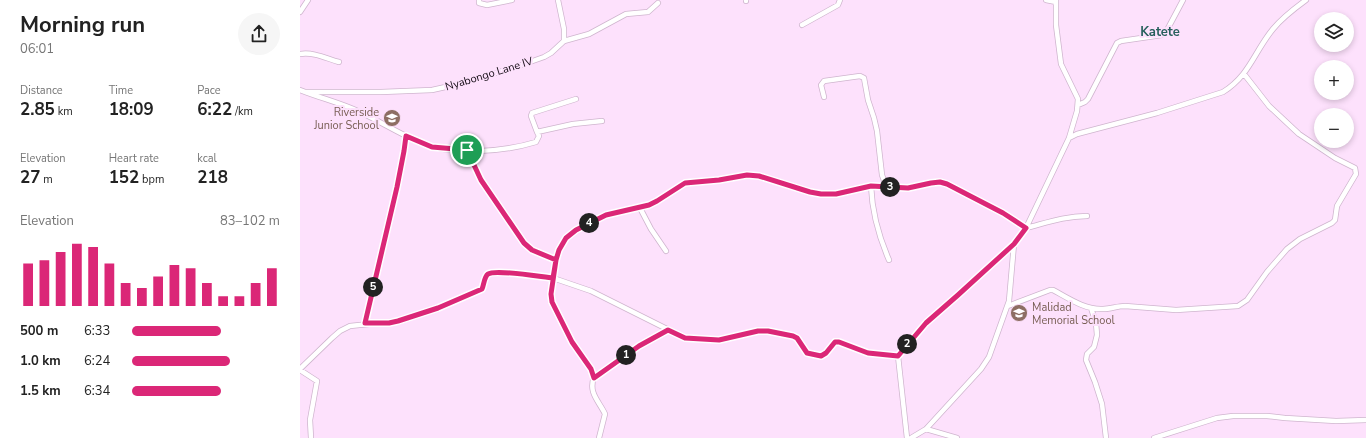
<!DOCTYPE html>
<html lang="en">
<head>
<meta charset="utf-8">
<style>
  body { margin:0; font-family:"Nunito Sans",sans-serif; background:#f6f6f6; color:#222; height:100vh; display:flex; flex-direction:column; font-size:15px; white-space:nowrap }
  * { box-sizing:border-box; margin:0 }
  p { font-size:13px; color:#767676 }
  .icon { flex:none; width:22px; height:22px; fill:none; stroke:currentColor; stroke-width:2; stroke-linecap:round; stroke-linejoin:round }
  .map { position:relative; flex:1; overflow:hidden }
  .details { display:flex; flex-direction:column; background:#fff; width:300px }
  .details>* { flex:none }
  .buttons { position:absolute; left:1014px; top:12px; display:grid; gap:8px }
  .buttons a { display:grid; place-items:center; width:40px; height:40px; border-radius:50%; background:#fff; box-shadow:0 2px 6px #0003; font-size:20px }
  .pin { position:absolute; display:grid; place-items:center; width:34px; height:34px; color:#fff; margin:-17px; border:2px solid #fff; border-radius:50%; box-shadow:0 1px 4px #0007 }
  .km { position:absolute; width:20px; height:20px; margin:-10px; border-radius:50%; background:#222; color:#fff; font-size:11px; line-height:20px; text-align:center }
  .round { display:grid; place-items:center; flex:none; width:42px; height:42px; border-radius:21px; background:#f6f6f6 }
  .summary { display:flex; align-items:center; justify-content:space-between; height:68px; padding:0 20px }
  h1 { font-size:22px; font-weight:700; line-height:30px }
  .metrics { display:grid; grid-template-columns:repeat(3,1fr); gap:6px; height:68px; padding:4px 20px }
  .metrics div { display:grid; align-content:center }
  .metrics b { font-size:17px; font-weight:700 }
  .metrics small { font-size:11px; font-weight:400 }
  .metrics p { font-size:11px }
  .chart { height:112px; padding:8px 20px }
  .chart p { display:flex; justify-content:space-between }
  .chart svg { width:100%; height:72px; margin-top:4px; stroke:#db2777; stroke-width:6 }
  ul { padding:0 20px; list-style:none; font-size:13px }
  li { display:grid; grid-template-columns:64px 48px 1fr; align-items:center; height:30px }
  li i { height:10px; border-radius:5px; background:#db2777 }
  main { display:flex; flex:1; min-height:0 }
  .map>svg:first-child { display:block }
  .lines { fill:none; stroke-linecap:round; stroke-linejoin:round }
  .minor-casing { stroke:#cfb5ce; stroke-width:6 }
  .minor { stroke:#fff; stroke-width:4.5 }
  .route-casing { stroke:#fff; stroke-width:8 }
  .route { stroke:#db2777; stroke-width:5 }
  .labels { text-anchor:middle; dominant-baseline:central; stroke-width:4; stroke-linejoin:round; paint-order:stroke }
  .street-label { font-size:11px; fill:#130a13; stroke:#fde1fc }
  .education-label { font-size:11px; fill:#785e54; stroke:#fde1fc; text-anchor:end }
  .quarter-label { font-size:13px; font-weight:bold; fill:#27605c; stroke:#fde1fc }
</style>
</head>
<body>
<main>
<section class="details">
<div class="summary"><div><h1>Morning run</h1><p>06:01</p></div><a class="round"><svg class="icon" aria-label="share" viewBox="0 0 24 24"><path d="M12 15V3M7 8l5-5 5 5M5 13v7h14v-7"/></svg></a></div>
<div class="metrics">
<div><p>Distance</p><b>2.85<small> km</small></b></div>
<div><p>Time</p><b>18:09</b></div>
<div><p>Pace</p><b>6:22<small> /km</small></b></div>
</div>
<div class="metrics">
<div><p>Elevation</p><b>27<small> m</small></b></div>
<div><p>Heart rate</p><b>152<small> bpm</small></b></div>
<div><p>kcal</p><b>218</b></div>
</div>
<div class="chart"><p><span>Elevation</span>83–102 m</p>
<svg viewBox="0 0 160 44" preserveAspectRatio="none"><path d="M5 44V18M15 44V16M25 44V11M35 44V6M45 44V8M55 44V18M65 44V30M75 44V33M85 44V26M95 44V19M105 44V21M115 44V30M125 44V38M135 44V38M145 44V30M155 44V21"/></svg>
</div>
<ul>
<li><b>500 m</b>6:33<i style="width:60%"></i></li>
<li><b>1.0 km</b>6:24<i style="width:66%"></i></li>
<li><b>1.5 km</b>6:34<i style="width:60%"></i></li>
</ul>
</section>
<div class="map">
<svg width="1066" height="438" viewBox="0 0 1066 438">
  <rect width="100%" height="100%" fill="#fde1fc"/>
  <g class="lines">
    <g class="minor-casing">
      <path id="minor" d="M179 0V3L187 5 212 0
        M258 0 264 29V41
        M446 0V1
        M746 0 756 2
        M756 0V25L761 64 778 99 777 111 769 138
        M0 12 8 0
        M502 25 538 5 540 0
        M0 54C14 52 25 58 39 62
        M0 90C20 98 41 103 60 112 81 122 100 134 121 143 153 156 203 152 236 142L239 136 237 132 273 124 302 121
        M5 92H81L132 90 150 86 210 69 244 57 251 53 264 41 289 34 326 14 348 12 358 3
        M524 97 521 85 524 81 560 76 564 78 568 100 574 118 577 131 582 175 586 186
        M778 105 785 102 788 99 817 43 821 41 862 35 866 32 883 0
        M237 132 231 116 232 113 276 99
        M167 150 181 180 224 243 233 250 256 260
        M571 186C572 211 579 237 589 260
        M340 208 351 229 366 251
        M708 306 750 290H753C768 298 785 310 803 309 811 309 817 306 825 306L876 310 938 306 947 300 967 272 987 249 1000 239 1032 223 1035 220 1037 206 1056 174 1055 168 1035 158 999 134 969 106 944 74
        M791 308 796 323 797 335 794 347 787 354 786 360 795 382 802 404 806 438
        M65 323 97 187 104 151 106 136
        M0 369 32 338 40 331 50 326 98 321 138 308 182 289C184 285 184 277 188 274 195 269 242 277 253 278L256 260 259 251 266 238 276 230 306 215 349 205 357 201 385 183 419 180 447 175 459 176 509 192 521 194H536L571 186 608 188 631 183 640 182 647 184 703 213 726 228C746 223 765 216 787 216
        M0 370 17 381 10 420 11 438
        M294 377 339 346 368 330
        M626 429 657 438
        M299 438 305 414C299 401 288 393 294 377L291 369 272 342 252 302 251 294 253 278 291 291 385 338 419 340 458 331H468L493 336 497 338 507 353 521 356 526 353 535 342H539L568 353 598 356
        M607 438 598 356 626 323 658 295 714 244
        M611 438 626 429 681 369 689 357 709 301 714 244 726 228 769 138 777 134 857 113 923 92C950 75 954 52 973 29 982 18 995 8 1006 0
        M854 438 917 418 933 416H967L985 418 1036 421 1066 420"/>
    </g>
    <use href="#minor" class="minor"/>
  </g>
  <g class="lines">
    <g class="route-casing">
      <path id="route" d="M167 150 181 180 224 243 232 250 256 260 251 294 252 302 272 342 291 369 294 378 339 346 368 330 385 338 419 340 458 331H468L493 336 497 338 507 353 521 356 526 353 535 342H539L568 353 598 356 626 323 658 295 714 244 726 228 703 213 647 184 640 182 631 183 608 188 571 186 536 194H521L510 192 459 176 447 175 419 180 385 183 357 201 349 205 306 215 276 230 266 238 259 250 256 260 253 278C242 277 195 269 188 274 184 277 184 285 182 289L138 308 98 321 89 323H65L97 187 104 151 106 136 132 147 167 150"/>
    </g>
    <use href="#route" class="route"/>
  </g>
  <defs>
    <g id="school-disc" transform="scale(0.9)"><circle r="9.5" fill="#8d6e63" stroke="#fde1fc"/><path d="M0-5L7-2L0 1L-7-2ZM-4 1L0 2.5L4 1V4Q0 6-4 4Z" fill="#fff"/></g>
  </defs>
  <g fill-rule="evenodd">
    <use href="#school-disc" x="92" y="118"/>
    <use href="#school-disc" x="719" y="313"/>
  </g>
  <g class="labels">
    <g class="street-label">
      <text transform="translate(189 74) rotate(-17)">Nyabongo Lane IV</text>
    </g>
    <g class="education-label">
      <text x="79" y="112">Riverside<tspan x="79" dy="13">Junior School</tspan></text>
      <text x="732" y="307" text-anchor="start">Malidad<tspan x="732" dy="13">Memorial School</tspan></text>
    </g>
    <g class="quarter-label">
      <text x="860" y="32">Katete</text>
    </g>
  </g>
</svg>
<div class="buttons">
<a><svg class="icon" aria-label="layers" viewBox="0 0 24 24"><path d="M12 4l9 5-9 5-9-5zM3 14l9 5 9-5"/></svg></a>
<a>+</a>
<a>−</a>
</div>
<div class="pin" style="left:167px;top:150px;background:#1e9e55"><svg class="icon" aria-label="arrive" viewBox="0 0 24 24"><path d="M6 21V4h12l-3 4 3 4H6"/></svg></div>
<b class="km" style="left:326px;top:355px">1</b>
<b class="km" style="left:607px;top:344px">2</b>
<b class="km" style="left:590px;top:187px">3</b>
<b class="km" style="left:289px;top:223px">4</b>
<b class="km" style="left:73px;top:287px">5</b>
</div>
</main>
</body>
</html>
